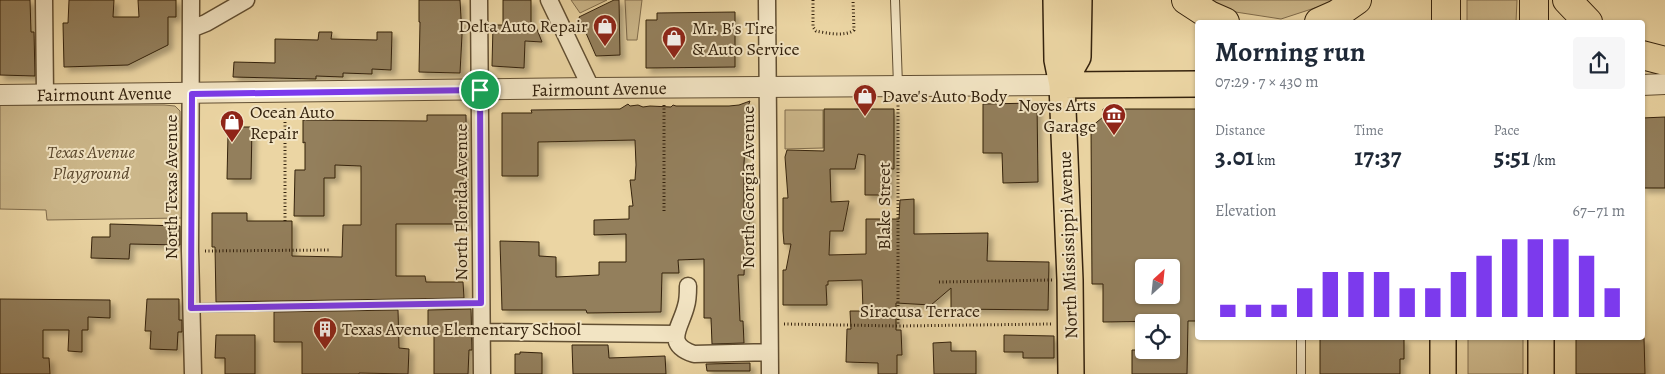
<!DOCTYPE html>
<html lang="en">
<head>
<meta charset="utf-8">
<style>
  body { margin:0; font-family:Alegreya,serif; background:#f6f6f7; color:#1f2937; height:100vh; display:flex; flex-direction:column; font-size:19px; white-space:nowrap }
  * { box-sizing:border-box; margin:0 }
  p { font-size:16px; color:#747a83 }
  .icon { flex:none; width:28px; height:28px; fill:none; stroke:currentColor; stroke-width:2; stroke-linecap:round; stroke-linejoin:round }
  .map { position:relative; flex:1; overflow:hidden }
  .details { position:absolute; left:1195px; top:20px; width:450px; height:320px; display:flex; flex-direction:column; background:#fff; border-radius:5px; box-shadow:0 1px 4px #0004 }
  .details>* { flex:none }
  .needle { width:32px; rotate:27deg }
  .fabs { position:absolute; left:1135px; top:259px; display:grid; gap:10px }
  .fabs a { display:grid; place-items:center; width:45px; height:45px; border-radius:5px; background:#fff; box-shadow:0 1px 4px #0004; font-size:25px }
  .pin { position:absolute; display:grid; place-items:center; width:42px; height:42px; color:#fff; margin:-21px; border:2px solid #fff; border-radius:50%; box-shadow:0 1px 5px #0007 }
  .round { display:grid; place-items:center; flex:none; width:52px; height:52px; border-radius:5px; background:#f6f6f7 }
  .overview { display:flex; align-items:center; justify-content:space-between; height:85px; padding:0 20px }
  h1 { font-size:28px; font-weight:700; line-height:38px }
  .metrics { display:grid; grid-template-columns:repeat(3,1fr); gap:8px; height:85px; padding:5px 20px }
  .metrics div { display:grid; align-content:center }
  .metrics b { font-size:25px; font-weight:700 }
  .metrics small { font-size:14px; font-weight:400 }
  .metrics p { font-size:14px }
  .chart { height:140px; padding:10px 20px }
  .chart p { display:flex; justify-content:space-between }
  .chart svg { width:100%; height:90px; margin-top:5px; stroke:#7c3aed; stroke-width:6 }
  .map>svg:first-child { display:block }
  .green { fill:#ccb78a; stroke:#806c4c }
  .building { fill:#937f5b; stroke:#34220d; fill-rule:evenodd; filter:url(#shadow) }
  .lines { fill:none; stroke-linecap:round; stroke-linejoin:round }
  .service-casing { stroke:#624f32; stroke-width:10 }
  .minor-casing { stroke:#624f32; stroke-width:19 }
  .tertiary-casing { stroke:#624f32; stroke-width:22 }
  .primary-casing { stroke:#34220d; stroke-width:28 }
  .motorway-casing { stroke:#34220d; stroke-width:30 }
  .path { stroke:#34220d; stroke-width:3; stroke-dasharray:1 2.5; stroke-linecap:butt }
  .service { stroke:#f2e4c3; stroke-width:8 }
  .minor { stroke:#f2e4c3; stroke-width:16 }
  .tertiary { stroke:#f2e4c3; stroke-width:20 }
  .primary { stroke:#ebd5a3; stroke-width:25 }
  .motorway { stroke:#ebd5a3; stroke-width:28 }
  .route-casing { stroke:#fff; stroke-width:10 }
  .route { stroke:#7c3aed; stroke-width:6 }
  .labels { text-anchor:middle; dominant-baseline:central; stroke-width:4; stroke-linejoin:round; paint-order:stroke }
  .poi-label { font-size:18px; fill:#34220d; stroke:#f2e4c3; text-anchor:start }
  .street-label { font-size:18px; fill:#34220d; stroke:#f2e4c3 }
  .park-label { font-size:18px; font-style:italic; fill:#5a472c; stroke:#f2e4c3 }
</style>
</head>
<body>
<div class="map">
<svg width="1665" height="374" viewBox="0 0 1665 374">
  <defs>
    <filter id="shadow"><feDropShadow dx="4.5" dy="4.5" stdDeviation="2.5" flood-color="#0004"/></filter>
  </defs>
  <rect width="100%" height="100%" fill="#ebd5a3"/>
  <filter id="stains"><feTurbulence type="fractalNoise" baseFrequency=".004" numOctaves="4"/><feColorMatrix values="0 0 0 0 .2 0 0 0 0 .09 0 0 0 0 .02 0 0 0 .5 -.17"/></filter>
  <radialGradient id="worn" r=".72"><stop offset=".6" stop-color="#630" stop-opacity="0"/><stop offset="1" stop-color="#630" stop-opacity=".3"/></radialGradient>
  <path class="green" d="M571 0H607L580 13Z
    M625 0H642L637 40H627Z
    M1213 0H1332L1327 4 1281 19 1229 11Z
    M1467 0H1517L1516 22H1467Z
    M0 105H164L175 106 180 111 182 218 47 220 46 210 0 209Z
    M785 110H823V148L785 149Z
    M1468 338H1523V374H1468Z"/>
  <path class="building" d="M0 0H30L31 32H34L35 76 0 75Z
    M69 0H114L113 17H139L138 0H176V17H168V45L128 65 64 67 63 23H68Z
    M419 0H460L462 35 460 73 419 72 420 22H419Z
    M503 0H531V27H536L542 42 525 41 524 68 492 66 493 25H503Z
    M614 0H619L620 55 596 56 579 17Z
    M735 12V67L646 68V20H657V13Z
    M319 32H332L331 39 377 40V32H392L391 70 372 69V74L343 73V77L316 76V79L233 77 234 62 275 63V39L318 40Z
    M750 101 746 112 749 132H746L744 163V213H749V251H745L744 275H738L740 321H743L744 343 712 344 711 318H704V259L678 260 679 273H662L661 312 587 313 586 310H502L500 241 539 242V256L556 257V277L599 275V262H626V234L594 235V220L629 219V206H633L630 180H635L636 165 635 140 538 142V176H502V113H532L531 110 620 109 628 104 630 106 638 105 643 107 650 106 671 107 673 105 676 106H729L739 105Z
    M1037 103 1038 182 1003 183 1002 153H983V104Z
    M824 109H894V169H890V195H865V155L858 154 855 169H830L831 202 849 201 843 231H830L829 255 866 254V219H899L900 200 914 199V234L988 233 987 261 1049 262 1048 310 951 309V288L931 305 896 303V330H901L902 355H897V374H878V363L846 362 847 329H851L850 311H863L862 280 828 281V285H826L827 305H783V270H786L791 244H784L783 231V198H788L785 157 787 150 824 151Z
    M1103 109H1198V321H1188L1187 374H1132V350H1171V321L1103 322V284H1092L1091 127 1103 117ZM1144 268H1171V295H1144Z
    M427 115H466L467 224H396V276H425L426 282H463L464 298 216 302 215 247H212V213H247V221H292V256L342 257 343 225H361V166L335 165V178H324V216H294L295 170H305V142L303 143V120L427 121Z
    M1665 117V188H1642V118Z
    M237 127H252L251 179H227L228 134H237Z
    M110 224 180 226V245L130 244 129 259 91 258 92 237H110Z
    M0 299 110 300V318L88 317V330H82V352L68 351 69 330H43V358H49L50 374H0Z
    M147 299H179V320H182V332H178L177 350 150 349 151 331H145Z
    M471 309 472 350H469L468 374H434V330L428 325V310Z
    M398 310 399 348 409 349 408 374 359 373V374H302V342H274V312Z
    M216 335H255V374H225V358H215Z
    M1004 335 1054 336V358H1023V352H1004Z
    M1404 338V359H1400V374H1320V339Z
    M1576 338H1644L1645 374H1576Z
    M951 342V351H976V374H934L933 343Z
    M572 345H608L609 358 665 356 666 374H573Z
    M520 352 542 353V374H515V354H520Z
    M750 363V371H707L706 364Z"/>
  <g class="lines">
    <g class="service-casing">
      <path id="service" d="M895 0 898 85
        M191 308 481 303
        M1301 338V374"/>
    </g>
    <g class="minor-casing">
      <path id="minor" d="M44 0 45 95
        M191 0 190 251 193 374
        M479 0 482 374
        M549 0 591 88
        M767 0 770 374
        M191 29 206 23 246 0
        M688 286C688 293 688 300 686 306 681 327 663 344 694 354L769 352
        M482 332 676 334"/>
    </g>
    <g class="tertiary-casing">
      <path id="tertiary" d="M1642 85 1665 84
        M0 95 591 88 1062 85"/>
    </g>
    <g class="primary-casing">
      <path id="primary" d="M1056 0 1057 60 1062 85 1070 280 1071 374
        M1062 85 1198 84
        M1062 85 1078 57 1079 0
        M1541 338V374
        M1443 374V338"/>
    </g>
    <g class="motorway-casing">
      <path id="motorway" d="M1186 0 1209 15 1225 22
        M1446 0V22
        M1534 0V22
        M1567 0 1588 22
        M1319 22 1337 14 1357 0
        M1642 55 1665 61"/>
    </g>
    <path class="path" d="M813 0V27L816 31C826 33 845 37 854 30L853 0
      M898 102V326
      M664 105V212
      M285 108V221
      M205 251 329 250
      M939 282 1052 280
      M784 324 898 326 1051 324"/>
    <use href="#service" class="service"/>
    <use href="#minor" class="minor"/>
    <use href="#tertiary" class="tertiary"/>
    <use href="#primary" class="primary"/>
    <use href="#motorway" class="motorway"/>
  </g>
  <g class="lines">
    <g class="route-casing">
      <path id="route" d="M480 90 481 303 191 308 192 94Z"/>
    </g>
    <use href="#route" class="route"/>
  </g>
  <defs>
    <g id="shop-pin" transform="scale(1.25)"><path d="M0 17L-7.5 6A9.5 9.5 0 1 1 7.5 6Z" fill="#8f2418" stroke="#f2e4c3"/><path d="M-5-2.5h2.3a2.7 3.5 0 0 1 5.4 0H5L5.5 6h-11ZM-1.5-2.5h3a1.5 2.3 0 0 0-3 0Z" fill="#fff"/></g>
    <g id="museum-pin" transform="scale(1.25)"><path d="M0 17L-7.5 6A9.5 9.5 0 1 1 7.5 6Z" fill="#8f2418" stroke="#f2e4c3"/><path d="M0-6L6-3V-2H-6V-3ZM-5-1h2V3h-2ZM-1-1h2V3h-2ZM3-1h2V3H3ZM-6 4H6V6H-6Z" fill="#fff"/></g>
    <g id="building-pin" transform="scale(1.25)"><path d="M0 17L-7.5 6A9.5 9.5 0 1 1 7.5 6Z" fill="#8f2418" stroke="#f2e4c3"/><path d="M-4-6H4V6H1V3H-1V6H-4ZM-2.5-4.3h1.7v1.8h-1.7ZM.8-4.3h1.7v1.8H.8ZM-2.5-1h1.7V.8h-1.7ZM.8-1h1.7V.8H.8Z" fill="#fff"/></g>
  </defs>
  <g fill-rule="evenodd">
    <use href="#shop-pin" x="605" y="26"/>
    <use href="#shop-pin" x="674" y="38"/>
    <use href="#shop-pin" x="865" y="96"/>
    <use href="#museum-pin" x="1114" y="115"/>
    <use href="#shop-pin" x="232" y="122"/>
    <use href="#building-pin" x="325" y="329"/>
  </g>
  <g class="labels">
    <g class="poi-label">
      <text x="588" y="26" text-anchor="end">Delta Auto Repair</text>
      <text x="692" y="28">Mr. B's Tire<tspan x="692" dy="21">&amp; Auto Service</tspan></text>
      <text x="882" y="96">Dave's Auto Body</text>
      <text x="1096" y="105" text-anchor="end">Noyes Arts<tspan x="1096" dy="21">Garage</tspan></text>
      <text x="250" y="112">Ocean Auto<tspan x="250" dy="21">Repair</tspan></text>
      <text x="342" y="329">Texas Avenue Elementary School</text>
    </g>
    <g class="street-label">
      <text transform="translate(599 89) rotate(-1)">Fairmount Avenue</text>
      <text transform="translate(104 94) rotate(-1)">Fairmount Avenue</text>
      <text transform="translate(171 187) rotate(-90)">North Texas Avenue</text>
      <text transform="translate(748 187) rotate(-90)">North Georgia Avenue</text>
      <text transform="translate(461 202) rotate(-90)">North Florida Avenue</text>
      <text transform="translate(884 206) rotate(-90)">Blake Street</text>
      <text transform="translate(1068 245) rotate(-92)">North Mississippi Avenue</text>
      <text x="920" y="311">Siracusa Terrace</text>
    </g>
    <g class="park-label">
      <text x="91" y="152">Texas Avenue<tspan x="91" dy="21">Playground</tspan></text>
    </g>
  </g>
  <rect width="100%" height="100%" filter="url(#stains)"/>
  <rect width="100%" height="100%" fill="url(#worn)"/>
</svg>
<div class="fabs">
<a><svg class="needle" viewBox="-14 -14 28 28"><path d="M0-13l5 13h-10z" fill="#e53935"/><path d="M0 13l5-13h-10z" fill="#747a83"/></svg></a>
<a><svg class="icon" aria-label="locate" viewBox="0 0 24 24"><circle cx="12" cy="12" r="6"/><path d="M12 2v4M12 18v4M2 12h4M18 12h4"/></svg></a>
</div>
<div class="pin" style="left:480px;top:90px;background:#1e9e55"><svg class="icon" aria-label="arrive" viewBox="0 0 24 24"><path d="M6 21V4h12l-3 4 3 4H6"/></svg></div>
<section class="details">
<div class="overview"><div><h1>Morning run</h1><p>07:29 · 7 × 430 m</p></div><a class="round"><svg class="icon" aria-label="share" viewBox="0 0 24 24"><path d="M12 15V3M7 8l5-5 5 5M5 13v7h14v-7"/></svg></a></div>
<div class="metrics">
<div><p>Distance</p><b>3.01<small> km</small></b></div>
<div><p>Time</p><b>17:37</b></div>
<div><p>Pace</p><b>5:51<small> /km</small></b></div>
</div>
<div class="chart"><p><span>Elevation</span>67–71 m</p>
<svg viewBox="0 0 160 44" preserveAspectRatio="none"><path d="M5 44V38M15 44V38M25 44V38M35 44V30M45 44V22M55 44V22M65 44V22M75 44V30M85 44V30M95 44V22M105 44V14M115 44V6M125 44V6M135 44V6M145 44V14M155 44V30"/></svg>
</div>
</section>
</div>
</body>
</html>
